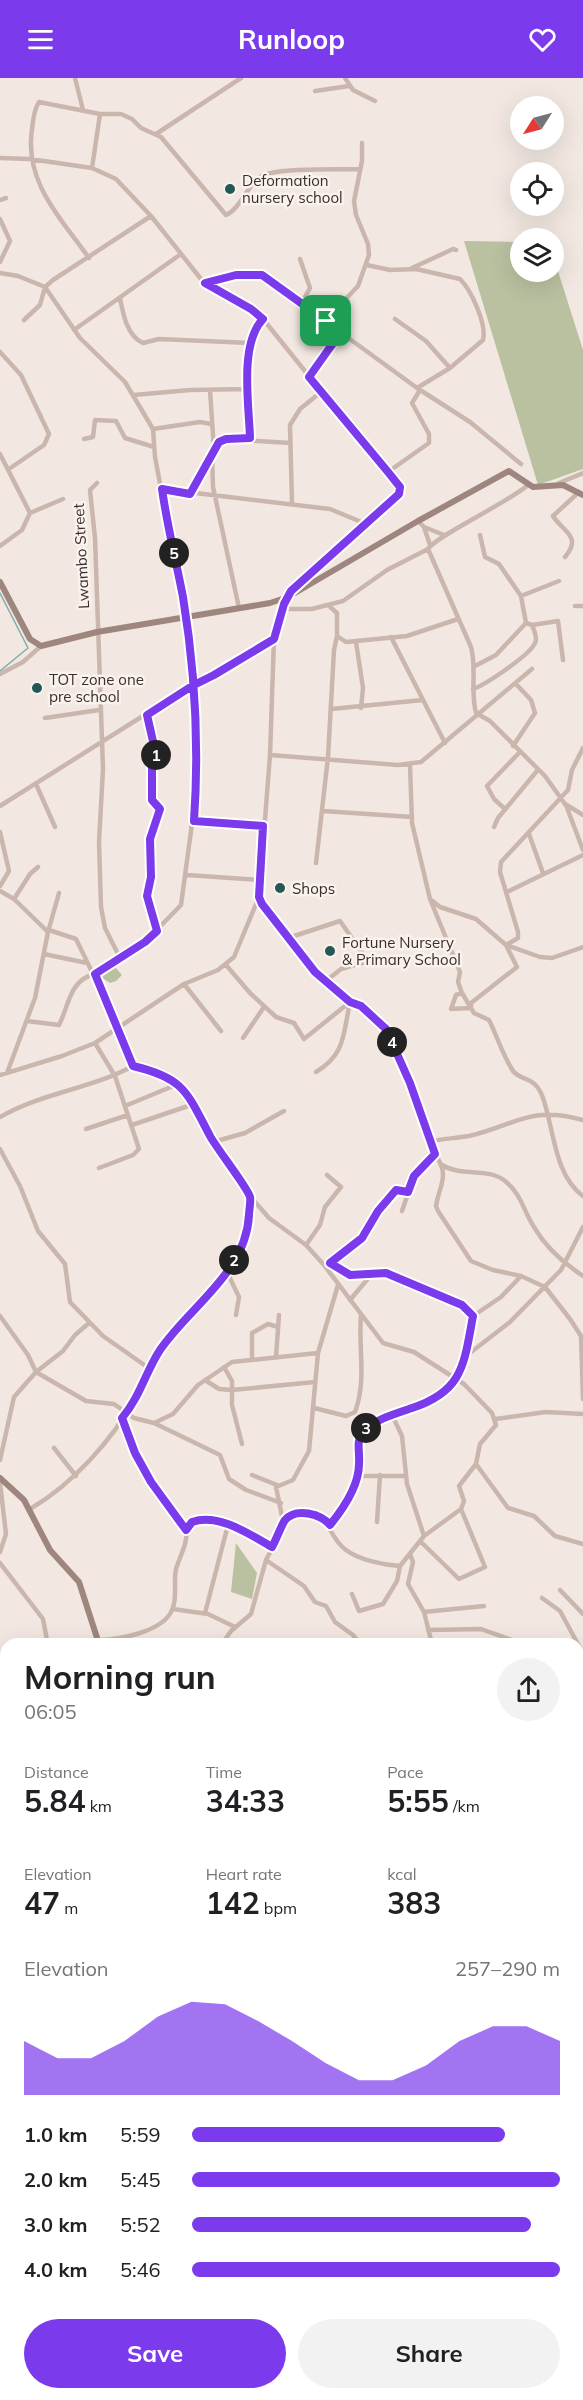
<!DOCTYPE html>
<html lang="en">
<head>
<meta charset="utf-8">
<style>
  body { margin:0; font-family:Mulish,sans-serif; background:#f2f2f2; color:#202124; height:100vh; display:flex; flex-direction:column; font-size:22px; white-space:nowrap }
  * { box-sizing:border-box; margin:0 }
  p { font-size:20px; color:#757577 }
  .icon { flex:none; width:33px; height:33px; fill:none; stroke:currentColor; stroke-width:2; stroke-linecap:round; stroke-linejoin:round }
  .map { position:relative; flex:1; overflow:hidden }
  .panel { position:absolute; left:0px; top:1560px; width:584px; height:762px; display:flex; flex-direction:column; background:#fff; border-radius:18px 18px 0 0; box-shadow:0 6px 24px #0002 }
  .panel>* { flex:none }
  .needle { width:39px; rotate:234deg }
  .fabs { position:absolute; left:510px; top:18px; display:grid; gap:12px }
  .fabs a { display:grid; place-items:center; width:54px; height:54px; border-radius:50%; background:#fff; box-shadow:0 6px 24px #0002; font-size:30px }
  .pin { position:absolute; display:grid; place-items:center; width:51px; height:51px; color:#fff; margin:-26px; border-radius:12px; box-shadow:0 3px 9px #0006 }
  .km { position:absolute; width:30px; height:30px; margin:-15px; border-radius:50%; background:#222; color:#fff; font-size:16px; line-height:30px; text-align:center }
  .round { display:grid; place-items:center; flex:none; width:63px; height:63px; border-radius:32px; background:#f2f2f2 }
  .summary { display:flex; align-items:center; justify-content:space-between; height:102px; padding:0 24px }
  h1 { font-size:33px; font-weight:700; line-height:45px }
  .figures { display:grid; grid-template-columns:repeat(3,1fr); gap:9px; height:102px; padding:6px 24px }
  .figures div { display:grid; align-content:center }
  .figures b { font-size:30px; font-weight:700 }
  .figures small { font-size:16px; font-weight:400 }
  .figures p { font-size:16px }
  .chart { height:168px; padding:12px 24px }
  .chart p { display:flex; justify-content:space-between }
  .chart svg { width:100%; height:108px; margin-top:6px; fill:#7c3aed; opacity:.7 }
  .primary-button { display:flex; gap:12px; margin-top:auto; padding:12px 24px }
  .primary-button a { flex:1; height:69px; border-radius:36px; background:#7c3aed; color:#fff; font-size:24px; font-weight:700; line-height:69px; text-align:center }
  .primary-button a+a { background:#f2f2f2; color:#202124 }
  ul { padding:0 24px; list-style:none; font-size:20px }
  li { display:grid; grid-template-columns:96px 72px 1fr; align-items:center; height:45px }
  li i { height:15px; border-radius:8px; background:#7c3aed }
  header { display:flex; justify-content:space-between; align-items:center; height:78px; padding:0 24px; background:#7c3aed; color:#fff; font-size:27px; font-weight:700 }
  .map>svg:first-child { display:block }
  .green { fill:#bac1a1 }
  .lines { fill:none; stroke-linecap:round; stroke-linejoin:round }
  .stream { stroke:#81aeaa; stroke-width:1.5 }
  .street { stroke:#cab6ad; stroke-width:4.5 }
  .secondary { stroke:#9e857e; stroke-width:6 }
  .route-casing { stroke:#fff; stroke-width:12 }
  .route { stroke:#7c3aed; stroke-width:8 }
  .poi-dot { fill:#225955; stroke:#faf2ed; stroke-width:2 }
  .labels { text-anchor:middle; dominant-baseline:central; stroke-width:5; stroke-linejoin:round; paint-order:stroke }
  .poi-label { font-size:15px; fill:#392e2b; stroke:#faf2ed; text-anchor:start }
  .street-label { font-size:15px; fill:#392e2b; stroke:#faf2ed }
</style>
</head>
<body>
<header><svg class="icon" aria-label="menu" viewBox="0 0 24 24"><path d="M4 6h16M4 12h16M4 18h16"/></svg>Runloop<svg class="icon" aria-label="heart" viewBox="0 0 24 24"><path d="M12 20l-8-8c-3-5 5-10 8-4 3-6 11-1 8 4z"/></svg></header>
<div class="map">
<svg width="583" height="2322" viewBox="0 0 583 2322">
  <rect width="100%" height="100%" fill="#f2e8e1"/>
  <path class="green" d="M464 163 520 164V194H554V188L558 193 583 272V391L538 407Z
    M115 889 122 897 116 903 110 905 99 898Z
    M236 1465 257 1495 252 1521 231 1514Z"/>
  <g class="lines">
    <path class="stream" d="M0 515 28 570 0 593"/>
    <path class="street" d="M75 0 83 32
      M345 0 353 12 375 23
      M315 13 349 8
      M156 56 241 0
      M0 80 30 81 92 90 116 101 151 138 201 201 251 231 263 241 400 411 385 431 302 502 291 513 284 526 274 561 270 677 259 819 234 879 218 892 184 906 95 965 62 978 0 997
      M92 90 100 36
      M0 122 6 120
      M0 141 10 163 0 184
      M89 180C60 139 24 104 32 51 33 42 34 31 39 24L100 36H121L132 41 141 50 161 59 226 137C240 131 247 108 260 99 274 89 339 92 359 91
      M300 181 310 210 301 226
      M367 187 390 192 416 191 460 201C471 212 487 246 483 262L450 290 417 310
      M410 191 453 171 456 172
      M0 195 18 198 45 209 80 260 125 304 153 351 155 379 185 538 194 626 196 716 181 827 145 864 95 896 133 988 161 995 178 1006 191 1021 213 1064 250 1118 269 1140 306 1167 324 1187 383 1265 414 1274 464 1306 492 1335 496 1347 480 1366 476 1386 508 1430 534 1438 555 1458 583 1466
      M205 205 236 197H262L417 310 470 344 521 386
      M120 220C123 236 127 258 143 265L159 261 250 265
      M395 241 426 263 450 290
      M24 242 40 227 45 209 53 202 151 138
      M325 243 358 208 369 177 368 166 356 137 354 123 362 83V65
      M74 252 181 176
      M0 274 21 297 49 356 44 367 9 391
      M309 299 341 254
      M210 312 214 372
      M134 317 190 312 249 311
      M153 351 200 344 211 346
      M250 360C249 327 239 266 263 241
      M84 361 93 359 95 342 116 343 125 360 154 369
      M0 376 30 435 22 452 0 468
      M388 394 429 365V356L412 325 420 312
      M97 405 90 412 95 460 103 691 99 764 101 829 105 850 120 880
      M559 405 583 395
      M528 407C509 424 434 459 428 471L471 569C477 591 470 613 476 635L490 643 545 698 565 726 583 737
      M162 411 330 431 366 446
      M190 416 212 377
      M292 425 290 347 300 331 321 314
      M30 435 63 421
      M418 443 424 449 430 467
      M424 449 444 457
      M480 457 485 479 499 486 521 518
      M565 479C583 458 562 453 553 438L579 414
      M575 528H583
      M239 530 213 409 212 376 217 366 226 361 290 365
      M282 531H312L343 523 387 492 428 471
      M532 547 558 543 563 582
      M337 558 346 564 407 558 458 541
      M391 559 445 665
      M356 564 363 610 361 630
      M475 588 496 577 526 545 521 518 559 503
      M0 596 23 584 41 568
      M473 611C485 607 530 577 535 565 538 560 534 552 532 547L526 545
      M331 631 423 622
      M147 637 157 681 152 690 151 722 160 731 150 761 151 799 147 818 157 853
      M45 640 99 632
      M513 668 535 635 531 622 516 606
      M270 677 398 687 421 684 532 591
      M410 687 412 745 430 821 440 829 476 841 506 867 540 879 552 880 583 869
      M36 706 55 749
      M566 727 583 772
      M0 728 192 607 214 597 274 561
      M505 731 494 721 487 708 519 675
      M323 733 412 739
      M194 743 263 749
      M494 749 498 740 537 693
      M0 754 9 793 0 808
      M529 756 543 795
      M316 785 328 679 334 572 337 558V535L328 527
      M187 797 260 802
      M0 813 14 821 48 854 35 920 7 995
      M507 814 583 777
      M259 819 309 887 350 924C343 956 346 976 316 994
      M14 821 30 796 38 789
      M430 821 460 894 458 904 462 915 456 917 451 931 471 930V925L517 889 506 867 518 860V854L500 794 501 784 568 712 572 692 583 670
      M49 852 76 861 93 896
      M48 854 59 815
      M288 860 340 843 368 883 341 891 326 903
      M44 876 87 885
      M226 887 250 915 276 939 294 945 304 961 350 924C392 928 423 1041 435 1076 450 1098 440 1105 436 1128L438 1133 471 1183 493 1192 521 1198 545 1209 570 1241 581 1258 583 1321
      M184 906 221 953
      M462 915 474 935 489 942C497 958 503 978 513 993 522 1004 535 997 543 1020 554 1051 554 1097 583 1118
      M27 943 59 947C69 928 69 902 95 896
      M243 960 264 929
      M95 965 115 998 139 1071 133 1077 99 1090
      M125 1028 178 1006
      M0 1039C41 1015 91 1011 133 988
      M132 1047 194 1026
      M86 1051 128 1037
      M431 1063C443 1061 456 1060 469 1058 516 1047 530 1027 583 1042
      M213 1064 245 1055 284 1033
      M0 1071 20 1108 38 1153 65 1186 70 1224 103 1258 150 1291
      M442 1087C461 1099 488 1089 505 1103 522 1117 523 1132 534 1149 545 1168 565 1186 583 1198
      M402 1133 414 1098 435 1076
      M306 1167 320 1147 325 1129 341 1109 327 1097
      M330 1185 362 1160 378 1133 396 1112 408 1114
      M324 1187 330 1185 350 1197 386 1195 463 1227 473 1238 466 1278 455 1305 423 1326 371 1346 360 1355 358 1393 344 1428 330 1447
      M227 1194 239 1219 236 1237
      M350 1222 371 1197
      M0 1238 28 1277 36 1294 86 1323 114 1326 134 1340 154 1345 173 1336 198 1307 232 1284 318 1275
      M473 1238 501 1219 521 1198
      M466 1278 510 1244 561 1192 583 1149
      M276 1279 279 1237
      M252 1280V1255L268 1246 278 1249
      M224 1289 232 1303V1327L242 1366
      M205 1302 219 1311 232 1312 315 1304
      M314 1330 346 1338 355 1334C367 1302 358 1270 361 1236
      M392 1337 402 1358 407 1406 424 1458
      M496 1341 546 1334 583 1336
      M154 1345 220 1377 229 1401 246 1412 281 1425
      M54 1370 76 1398
      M0 1382 14 1319 36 1294 63 1273 75 1257 89 1245
      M252 1397 277 1407
      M356 1398H406
      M0 1405 6 1456 0 1474
      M30 1431C73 1406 111 1363 136 1320 145 1304 150 1286 161 1271 189 1232 234 1203 247 1154 251 1143 249 1130 250 1118
      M285 1443C334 1420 321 1454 346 1472 359 1482 384 1487 400 1488L424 1458 461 1431
      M377 1444 380 1397
      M186 1452 195 1442 205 1441 228 1447
      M420 1463 459 1501 485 1489 461 1431 464 1423 459 1408 476 1386
      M410 1476 413 1484 408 1506 424 1534 432 1566
      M266 1482 304 1508 315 1524 326 1528 335 1544 353 1557 360 1566
      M0 1485 43 1541 47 1562
      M560 1512 583 1536
      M352 1516 359 1533 383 1526 397 1503 400 1488
      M542 1520 560 1533 580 1570
      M173 1531 208 1536 235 1549
      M424 1534 484 1528
      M205 1535 228 1447H233L272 1469
      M428 1552 481 1551 523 1566
      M98 1562C118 1562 163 1554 172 1532 178 1520 173 1505 176 1491 179 1480 189 1463 186 1451 182 1437 165 1426 157 1415 142 1392 131 1366 122 1340
      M222 1566 231 1553 251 1536 266 1482 284 1448 276 1409 293 1402 309 1373 318 1275 338 1207
      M529 1566H536
      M578 1601 583 1599
      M0 1685 6 1699
      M578 1742 583 1748
      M578 1846 583 1849
      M578 1860 583 1861
      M0 1896H6
      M578 1902 583 1900
      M0 1955 6 1953
      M578 2017 583 2010
      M578 2157H583
      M0 2181 6 2178
      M578 2212 583 2210
      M0 2293 6 2290
      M0 2313 9 2322
      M195 2316 200 2322
      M309 2316 311 2322
      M407 2316 411 2320 419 2316
      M462 2316 464 2322
      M356 2322 363 2316"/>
    <path class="secondary" d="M0 504 30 561 41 568 97 554 270 525 288 519 418 443 509 393 533 409 563 407 583 417
      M0 1400 24 1422 50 1472 79 1504 99 1566
      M578 2270 583 2276"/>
  </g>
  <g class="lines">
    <g class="route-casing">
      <path id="route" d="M326 243 341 254 309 299 388 394 400 409 399 416 291 513 284 526 274 561 214 597 192 608 147 637 157 681 152 690V722L160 731 150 761 151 799 147 818 157 853 145 864 95 896 133 988C184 1000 187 1014 210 1058 217 1071 248 1110 250 1119 251 1124 249 1132 249 1137 246 1195 190 1228 160 1272 146 1293 140 1319 122 1340L135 1375 151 1404 186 1452 192 1444C219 1435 249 1456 272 1469 276 1462 282 1446 285 1442 296 1429 321 1436 330 1447 343 1431 359 1408 359 1386 360 1374 356 1365 362 1353 377 1341 394 1336 412 1330 464 1313 464 1285 473 1238L462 1227 386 1195 350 1197 330 1185 362 1160 378 1133 396 1112 408 1114 414 1098 435 1076 410 1005 386 951 361 928 350 924 315 894 262 826 259 819 263 748 194 743C199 670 195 592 183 519 176 483 167 447 162 411L190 416 219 364 226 361 250 360C249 327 239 266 263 241L251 231 205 205 236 197H262L326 243"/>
    </g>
    <use href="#route" class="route"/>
  </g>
  <g class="poi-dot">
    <circle cx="230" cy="111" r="6"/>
    <circle cx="37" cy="610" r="6"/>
    <circle cx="280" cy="810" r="6"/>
    <circle cx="330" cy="873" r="6"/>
  </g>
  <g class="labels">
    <g class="poi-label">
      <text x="242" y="102">Deformation<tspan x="242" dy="17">nursery school</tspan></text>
      <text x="49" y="601">TOT zone one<tspan x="49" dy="17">pre school</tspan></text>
      <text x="292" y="810">Shops</text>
      <text x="342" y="864">Fortune Nursery<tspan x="342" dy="17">&amp; Primary School</tspan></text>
    </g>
    <g class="street-label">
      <text transform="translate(81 478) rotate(-93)">Lwambo Street</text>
    </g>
  </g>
</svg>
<div class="fabs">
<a><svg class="needle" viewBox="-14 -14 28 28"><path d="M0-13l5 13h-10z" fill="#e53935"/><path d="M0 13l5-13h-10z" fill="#757577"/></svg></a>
<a><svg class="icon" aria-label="locate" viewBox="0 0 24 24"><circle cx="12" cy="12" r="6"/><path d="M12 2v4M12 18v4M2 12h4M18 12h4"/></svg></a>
<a><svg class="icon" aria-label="layers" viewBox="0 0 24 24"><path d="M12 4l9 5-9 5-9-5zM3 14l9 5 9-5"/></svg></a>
</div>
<div class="pin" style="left:326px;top:243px;background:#1e9e55"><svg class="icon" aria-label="arrive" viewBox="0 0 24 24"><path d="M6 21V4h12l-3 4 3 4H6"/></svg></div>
<b class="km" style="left:156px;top:677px">1</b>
<b class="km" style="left:234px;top:1182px">2</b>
<b class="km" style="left:366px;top:1350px">3</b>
<b class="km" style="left:392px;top:964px">4</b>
<b class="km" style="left:174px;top:475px">5</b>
<section class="panel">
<div class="summary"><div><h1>Morning run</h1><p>06:05</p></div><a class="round"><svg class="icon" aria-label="share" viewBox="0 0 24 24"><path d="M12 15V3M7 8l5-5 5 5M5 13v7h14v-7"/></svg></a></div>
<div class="figures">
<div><p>Distance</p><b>5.84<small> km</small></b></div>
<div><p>Time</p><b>34:33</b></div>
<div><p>Pace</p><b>5:55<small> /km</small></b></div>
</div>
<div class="figures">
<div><p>Elevation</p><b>47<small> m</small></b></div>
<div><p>Heart rate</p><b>142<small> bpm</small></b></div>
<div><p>kcal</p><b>383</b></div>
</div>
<div class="chart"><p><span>Elevation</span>257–290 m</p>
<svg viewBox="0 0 160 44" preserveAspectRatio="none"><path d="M0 44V22L10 29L20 29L30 22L40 12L50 6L60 7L70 14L80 22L90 31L100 38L110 38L120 32L130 22L140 16L150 16L160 22V44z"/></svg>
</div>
<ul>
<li><b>1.0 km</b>5:59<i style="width:85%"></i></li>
<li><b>2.0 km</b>5:45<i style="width:100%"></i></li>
<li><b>3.0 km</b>5:52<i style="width:92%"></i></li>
<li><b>4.0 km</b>5:46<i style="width:100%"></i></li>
</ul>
<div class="primary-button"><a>Save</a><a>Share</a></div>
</section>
</div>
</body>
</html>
